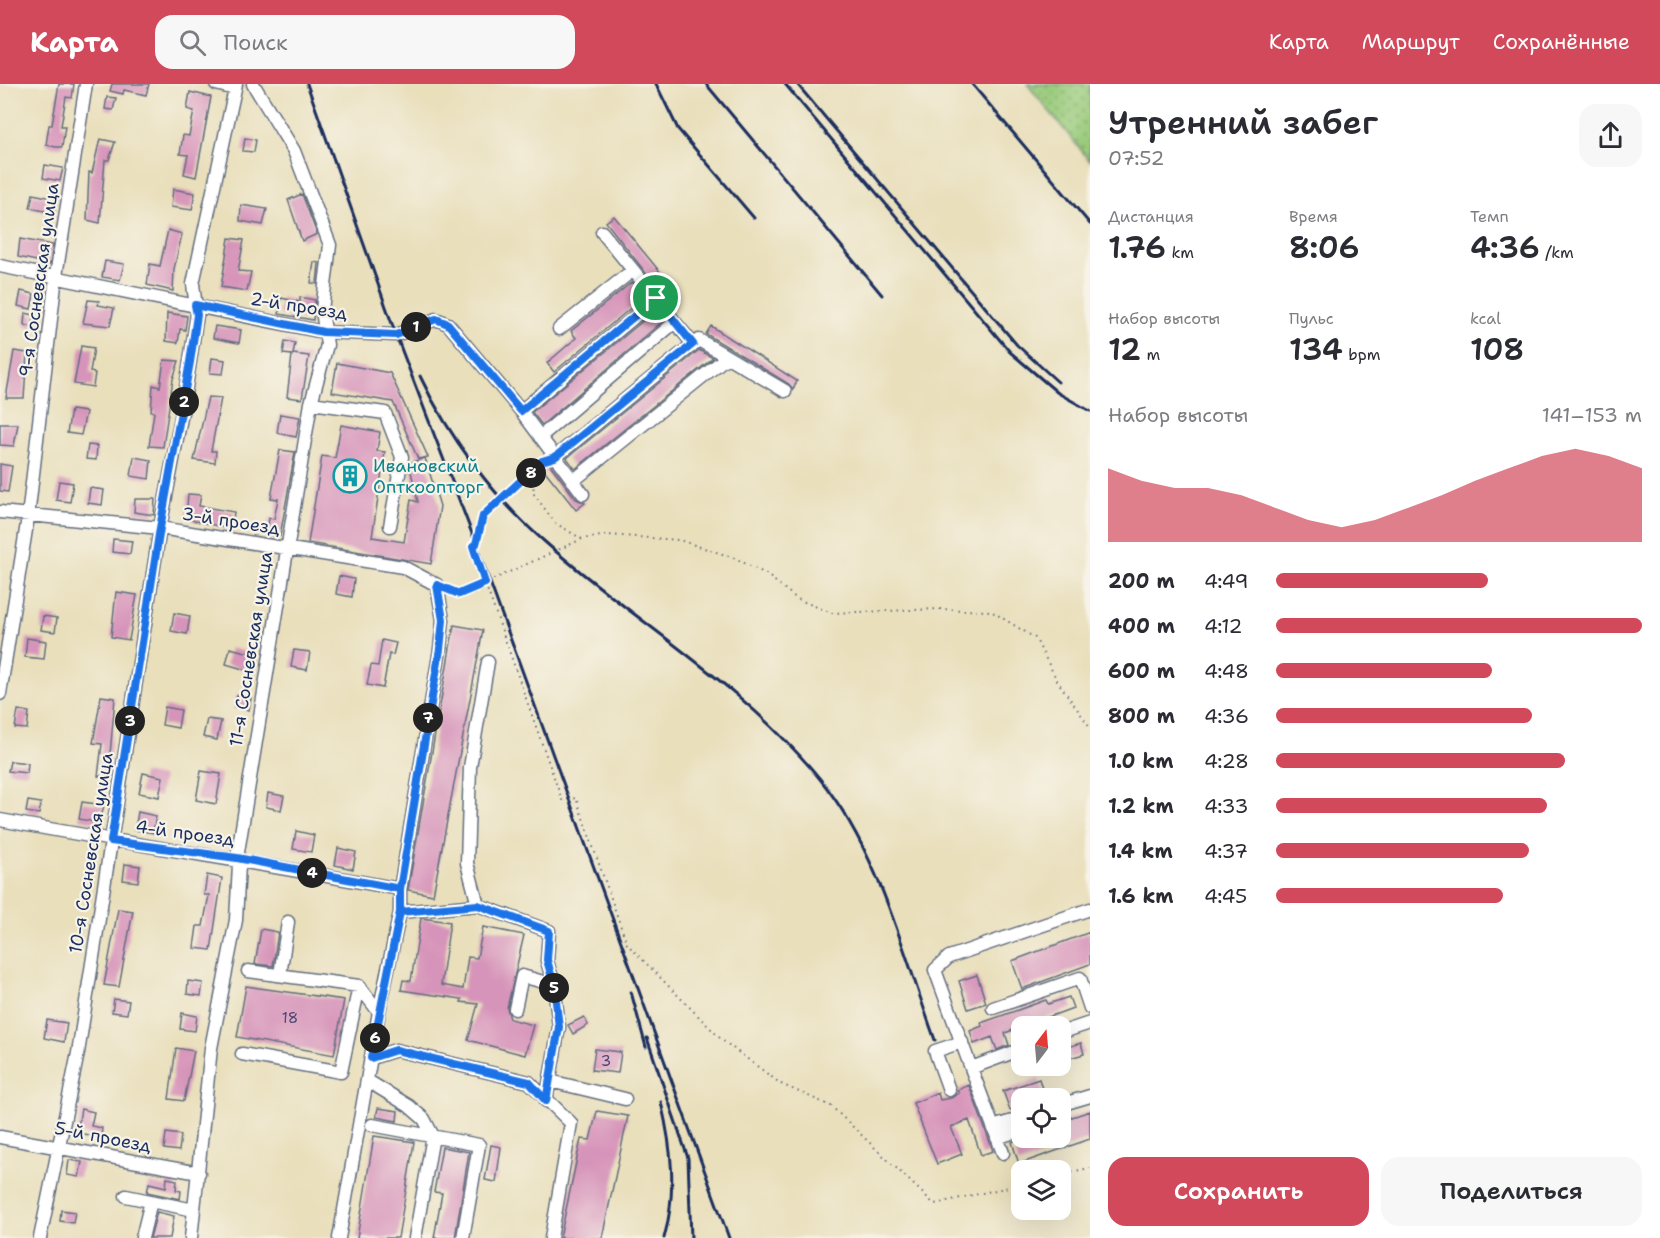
<!DOCTYPE html>
<html lang="ru">
<head>
<meta charset="utf-8">
<style>
  body { margin:0; font-family:"Shantell Sans",sans-serif; background:#f7f7f7; color:#2b2b33; height:100vh; display:flex; flex-direction:column; font-size:22px; white-space:nowrap }
  * { box-sizing:border-box; margin:0 }
  p { font-size:20px; color:#7c7c81 }
  .icon { flex:none; width:33px; height:33px; fill:none; stroke:currentColor; stroke-width:2; stroke-linecap:round; stroke-linejoin:round }
  .map { position:relative; flex:1; overflow:hidden }
  .sheet { display:flex; flex-direction:column; background:#fff; width:570px }
  .sheet>* { flex:none }
  .needle { width:39px; rotate:16deg }
  .tools { position:absolute; left:1011px; top:932px; display:grid; gap:12px }
  .tools a { display:grid; place-items:center; width:60px; height:60px; border-radius:12px; background:#fff; box-shadow:0 6px 24px #0002; font-size:30px }
  .pin { position:absolute; display:grid; place-items:center; width:51px; height:51px; color:#fff; margin:-26px; border:3px solid #fff; border-radius:50%; box-shadow:0 2px 6px #0007 }
  .km { position:absolute; width:30px; height:30px; margin:-15px; border-radius:50%; background:#222; color:#fff; font-size:16px; line-height:30px; text-align:center }
  .round { display:grid; place-items:center; flex:none; width:63px; height:63px; border-radius:18px; background:#f7f7f7 }
  .head { display:flex; align-items:center; justify-content:space-between; height:102px; padding:0 18px }
  h1 { font-size:33px; font-weight:600; line-height:45px }
  .stats { display:grid; grid-template-columns:repeat(3,1fr); gap:9px; height:102px; padding:6px 18px }
  .stats div { display:grid; align-content:center }
  .stats b { font-size:30px; font-weight:600 }
  .stats small { font-size:16px; font-weight:400 }
  .stats p { font-size:16px }
  .chart { height:168px; padding:12px 18px }
  .chart p { display:flex; justify-content:space-between }
  .chart svg { width:100%; height:108px; margin-top:6px; fill:#d1495b; opacity:.7 }
  .button { display:flex; gap:12px; margin-top:auto; padding:12px 18px }
  .button a { flex:1; height:69px; border-radius:18px; background:#d1495b; color:#fff; font-size:24px; font-weight:600; line-height:69px; text-align:center }
  .button a+a { background:#f7f7f7; color:#2b2b33 }
  ul { padding:0 18px; list-style:none; font-size:20px }
  li { display:grid; grid-template-columns:96px 72px 1fr; align-items:center; height:45px }
  li i { height:15px; border-radius:8px; background:#d1495b }
  header { display:flex; align-items:center; gap:36px; box-sizing:border-box; height:84px; padding:0 30px; background:#d1495b; color:#fff }
  header strong { font-size:28px }
  nav { display:flex; gap:33px; margin-inline-start:auto; font-size:21px }
  .search { width:420px; height:54px; background:#f7f7f7; display:flex; align-items:center; gap:15px; box-sizing:border-box; padding:0 21px; border-radius:18px; color:#7c7c81; font-size:22px }
  main { display:flex; flex:1; min-height:0 }
  .map>svg:first-child { display:block }
  .grass { fill:url(#grass-dots); stroke:#5a7d6c; stroke-width:1.5 }
  .building { fill:#d794ba }
  .lines { fill:none; stroke-linecap:round; stroke-linejoin:round }
  .minor-casing { stroke:#636d7f; stroke-width:15 }
  .path { stroke:#636d7f; stroke-width:2; stroke-dasharray:1.5 4.5; stroke-linecap:butt }
  .minor { stroke:#fff; stroke-width:12 }
  .rail { stroke:#1b2f5e; stroke-width:3 }
  .route-casing { stroke:#fff; stroke-width:12 }
  .route { stroke:#1a73e8; stroke-width:8 }
  .labels { text-anchor:middle; dominant-baseline:central; stroke-width:4.5; stroke-linejoin:round; paint-order:stroke }
  .number-label { font-size:15px; fill:#4a4875 }
  .street-label { font-size:18px; fill:#1b2f5e; stroke:#f7f3e8 }
  .culture-label { font-size:18px; fill:#0d838f; stroke:#f7f3e8; text-anchor:start }
</style>
</head>
<body>
<header>
<strong>Карта</strong>
<div class="search"><svg class="icon" aria-label="search" viewBox="0 0 24 24"><circle cx="10" cy="10" r="6"/><path d="M15 15l6 6"/></svg>Поиск</div>
<nav><a>Карта</a><a>Маршрут</a><a>Сохранённые</a></nav>
</header>
<main>
<div class="map">
<svg width="1090" height="1154" viewBox="0 0 1090 1154">
  <defs>
    <pattern id="grass-dots" width="8" height="8" patternUnits="userSpaceOnUse" patternTransform="scale(1.5)"><rect width="8" height="8" fill="#9acb7b"/><path d="M2 2h.1M6 6h.1" fill="none" stroke="#7da568" stroke-width="1.8" stroke-linecap="round"/></pattern>
  </defs>
  <rect width="100%" height="100%" fill="#f7f3e8"/>
  <filter id="ink" filterUnits="userSpaceOnUse"><feTurbulence type="fractalNoise" baseFrequency=".0167" numOctaves="2"/><feDisplacementMap in="SourceGraphic" scale="12" xChannelSelector="R" yChannelSelector="G"/><feConvolveMatrix kernelMatrix="1 2 1 2 8 2 1 2 1" color-interpolation-filters="sRGB"/></filter>
  <filter id="wash" filterUnits="userSpaceOnUse"><feTurbulence type="fractalNoise" baseFrequency=".008" numOctaves="4" result="noise"/><feDisplacementMap in="SourceGraphic" scale="24" xChannelSelector="R" yChannelSelector="G"/><feGaussianBlur stdDeviation="1.35" result="paint"/><feColorMatrix in="noise" values="0 0 0 0 0 0 0 0 0 0 0 0 0 0 0 0 0 1.4 0 .05"/><feComposite in="paint" operator="in"/></filter>
  <g filter="url(#wash)">
    <rect width="100%" height="100%" fill="#e9dfbb"/>
    <path class="grass" d="M1027 0H1090V77Z"/>
    <g id="blocks">
      <path class="building" d="M59 0H74L72 14 66 13 61 42H65L62 63H56L46 61 49 41H52Z
        M112 0H149L146 11 124 6 123 10 110 7Z
        M190 8 211 13 196 93 184 90 188 71 180 70 183 51 189 52 194 27 187 25Z
        M107 13 116 14 113 26 105 25Z
        M245 54 256 56 254 68 243 67Z
        M100 55 115 58 109 76H105L100 139 87 136 89 88 92 89Z
        M45 81 63 84 60 97 43 94Z
        M173 105 195 109 192 126 171 123Z
        M33 110 57 115 54 129 30 124Z
        M302 110 317 150 302 157 288 116Z
        M241 121 267 125 263 141 240 137Z
        M614 132 679 211 672 217 658 201 656 202 606 138Z
        M168 146 182 150 174 185 173 207 147 201 150 180 160 182Z
        M229 154 244 156 238 187 251 188 247 207 221 203Z
        M20 155 53 161 50 180 18 173Z
        M105 177 124 180 120 196 102 193Z
        M314 178 319 179 317 200 311 199Z
        M632 198 644 213 554 288 547 279 576 254 571 247Z
        M21 207 34 210 31 225 18 222Z
        M300 213 315 216 313 236 279 230 281 214 300 218Z
        M88 216 99 217 98 221 114 224 110 242 83 239Z
        M655 227 663 237 542 341 532 328Z
        M25 229 34 231 32 243 24 241Z
        M167 229 187 232 185 246 180 245 178 259 166 257Z
        M215 242 241 246 239 259 213 254Z
        M711 242 797 297 793 305 789 300 706 250Z
        M285 257 295 259 293 270 309 272 302 315 287 313 292 271 283 270Z
        M81 262 94 264 90 288 95 289 93 303 74 300Z
        M699 266 713 274 575 385 567 374Z
        M14 267 27 269 24 314H6Z
        M212 274 225 276 223 290 210 289Z
        M164 276 179 277 173 295 163 363 149 362 154 328 151 327 153 301 160 303Z
        M337 279 390 289 428 373 418 375 393 318 332 308Z
        M208 313 221 314 211 367H216L215 379 194 376Z
        M71 326 86 328 81 351 67 349Z
        M280 330 300 333 296 353 277 349Z
        M0 340H18L14 362 0 361Z
        M341 341 380 348 377 367 385 368 372 453 404 458 411 416 418 418 409 379 425 374 440 422 431 480 308 459 322 372 335 374Z
        M88 361 97 362 96 376 86 375Z
        M280 366 295 368 280 452 267 450 269 434 274 435 278 415 271 414Z
        M134 373 151 376 149 395 131 392Z
        M548 378 576 415 585 419 576 426 542 383Z
        M0 380 12 382 8 408 0 407Z
        M59 397 73 399 70 418 56 416Z
        M90 404 104 406 102 421 88 419Z
        M188 410 201 411 199 422 234 428 232 445 186 435Z
        M135 415H155L154 431 134 428Z
        M113 455 132 457 130 470 112 468Z
        M339 492 354 495 352 513 336 510Z
        M116 508 137 511 129 556 111 553Z
        M174 529 190 532 187 550 171 547Z
        M43 532 57 534 55 548 41 546Z
        M454 541 483 546 433 811 408 806Z
        M27 554 46 557 44 575 25 573Z
        M382 556 396 559 393 571 389 570 383 604 367 601 371 581 378 582Z
        M230 564 258 571 253 588 226 580Z
        M294 566 310 568 307 586 291 583Z
        M237 611 251 614 249 626 234 623Z
        M101 612 115 614 108 693 98 692 102 660 93 659Z
        M165 623 181 626 178 644 162 641Z
        M18 626 29 628 27 645 15 644Z
        M207 635 221 637 217 656 203 653Z
        M10 677 28 679 27 689 8 687Z
        M201 687 221 690 216 720 196 716Z
        M143 689 163 693 159 713 139 709Z
        M268 709 284 712 281 726 266 723Z
        M28 717 41 719 39 730 26 728Z
        M82 718 104 721 100 739 79 735Z
        M138 728 156 732 153 749 135 746Z
        M296 747 314 751 311 768 293 765Z
        M338 764 356 768 353 785 335 781Z
        M125 780 140 782 138 798 123 796Z
        M207 791 222 794 211 866 194 864 197 842H203L209 811H204Z
        M118 825 133 827 119 903 104 901Z
        M421 834 450 838 441 901 463 905 468 873 477 874 483 843 524 851 507 924 510 935 533 941 525 971 468 956 478 920 461 918 462 915 401 906 403 896 411 897Z
        M261 845 278 848 273 882 255 880Z
        M1090 848V880L1022 905 1012 877Z
        M977 891 986 919 968 925 959 897Z
        M188 897 203 899 201 912 187 910Z
        M246 902 344 916 334 971 237 953Z
        M1069 913 1073 924 1005 949 1009 961 997 966 992 953 974 960 970 947 982 942 981 939 1046 916 1048 920Z
        M114 915 129 917 127 930 112 928Z
        M182 929 197 932 195 947 180 945Z
        M584 933 588 941 573 950 568 941Z
        M47 936 67 939 64 958 44 954Z
        M1081 959 1084 970 1070 974 1068 963Z
        M176 964 194 967 184 1017 169 1015Z
        M595 965 621 968 618 989 592 986Z
        M1039 995 1045 1014H1022V1022L1010 1026 1003 1007Z
        M969 1001 993 1067 981 1071 969 1036 951 1043 962 1070 937 1080 913 1019 938 1009 940 1016 951 1014 959 1009 957 1006Z
        M378 1024 398 1027 397 1037 376 1033Z
        M81 1025 94 1028 91 1042 102 1044 101 1053 77 1049Z
        M597 1027 628 1032 602 1154H560L581 1055 590 1056Z
        M1090 1027V1055L1019 1080 1012 1058 1024 1053H1060V1037Z
        M166 1049 181 1051 179 1067 164 1065Z
        M374 1052 414 1058 398 1154H357Z
        M491 1061 501 1063 496 1098 485 1096Z
        M442 1063 469 1068 455 1154H434L442 1109 434 1108Z
        M69 1076 82 1078 79 1093 67 1091Z
        M167 1094 177 1096 176 1106 181 1107 180 1115 147 1108 149 1099 166 1103Z
        M61 1126 75 1128 73 1139 60 1137Z
        M157 1128 174 1132 170 1154H150Z"/>
    </g>
  </g>
  <g filter="url(#ink)">
    <use href="#blocks" fill-opacity="0" stroke="#636d7f" stroke-width="1.5"/>
    <g class="lines">
      <g class="minor-casing">
        <path id="minor" d="M216 0 235 5
          M602 148 633 186
          M0 182 323 248 396 251 436 235 448 240 521 327 583 410
          M693 260 699 256 785 307
          M311 319 385 329 402 373 390 442
          M521 327 656 215 633 186 559 245
          M540 353 675 238
          M555 373 693 260 656 215
          M573 397 727 273
          M0 428 160 444 403 483 437 501 443 536 440 565 400 805V828L379 928 339 1154
          M0 610 28 433 56 192 86 0
          M0 736C133 761 267 780 400 805
          M478 821 549 847 547 877 554 901 522 892 515 925
          M400 828 478 821 467 779 470 683 488 578
          M248 887 359 902 379 928
          M280 891 288 838
          M993 924 1080 894 1090 924
          M1060 949 1090 939
          M242 970 341 988 359 902
          M371 974 396 966 529 998 571 1039 551 1154
          M971 984 935 886 949 873 1090 825
          M368 997 409 1022 424 1035 433 1052 415 1154
          M550 997 625 1015
          M949 1006 935 967 962 958
          M546 1017 559 943 554 901
          M1060 1021 1090 1012
          M372 1041 479 1061 463 1154
          M993 1043 1022 1034
          M0 1053 199 1089
          M997 1054 1022 1045
          M1003 1069 971 984 1022 965
          M126 1112 194 1126
          M40 1154 78 969 160 444 183 323 197 231 193 200 236 0
          M142 1154 151 1117
          M191 1154 211 964 236 836 239 781 237 774 311 319 327 261 322 226 330 161 294 67 253 0"/>
      </g>
      <path class="path" d="M544 377 537 384 533 398 534 410 555 439 582 455 608 451 679 456 735 474 766 490 797 515 832 529 939 525 991 527 1035 554 1058 598 1090 643
        M535 386 483 432 476 460 473 462 485 499 582 455
        M448 505 459 510 485 499 562 716 576 714 627 860 722 956 781 1000 831 1022 934 1120 1022 1100
        M1060 1090 1090 1084"/>
      <use href="#minor" class="minor"/>
      <path class="rail" d="M307 0 396 251 476 460 729 1154
        M656 0 678 45 754 134
        M706 0 882 211
        M785 0 1010 268 1058 309 1090 327
        M797 0 1017 261 1058 298
        M972 0 1090 140
        M420 292C449 353 493 413 545 458 635 538 743 600 820 695 879 768 903 868 935 956
        M631 908 646 963
        M647 954 688 1074 691 1154
        M661 1018C672 1065 677 1107 664 1154"/>
    </g>
  </g>
  <g class="lines" filter="url(#ink)">
    <g class="route-casing">
      <path id="route" d="M656 214 521 327 448 240 436 235 396 251 323 248 195 221 197 231 190 278 160 444 111 757 237 774 400 805V828L478 821 549 847 547 876 554 901 559 943 546 1017 529 998 396 966 371 974 400 828V805L440 565 443 536 437 501 459 510 485 499 473 462 476 460 483 432 542 377 555 373 693 260 656 214"/>
    </g>
    <use href="#route" class="route"/>
  </g>
  <defs>
    <g id="building-ring" transform="scale(1.725)"><circle r="9.5" fill="#f7f3e8" stroke="#0f9aa8" stroke-width="1.5"/><path d="M-4-6H4V6H1V3H-1V6H-4ZM-2.5-4.3h1.7v1.8h-1.7ZM.8-4.3h1.7v1.8H.8ZM-2.5-1h1.7V.8h-1.7ZM.8-1h1.7V.8H.8Z" fill="#0f9aa8"/></g>
  </defs>
  <g fill-rule="evenodd">
    <use href="#building-ring" x="350" y="392"/>
  </g>
  <g class="labels">
    <g class="number-label">
      <text x="290" y="934">18</text>
      <text x="606" y="977">3</text>
    </g>
    <g class="street-label">
      <text transform="translate(39 196) rotate(-82)">9-я Сосневская улица</text>
      <text transform="translate(299 222) rotate(9)">2-й проезд</text>
      <text transform="translate(231 437) rotate(9)">3-й проезд</text>
      <text transform="translate(251 565) rotate(-81)">11-я Сосневская улица</text>
      <text transform="translate(185 749) rotate(8)">4-й проезд</text>
      <text transform="translate(91 769) rotate(-81)">10-я Сосневская улица</text>
      <text transform="translate(103 1053) rotate(11)">5-й проезд</text>
    </g>
    <g class="culture-label">
      <text x="373" y="382">Ивановский<tspan x="373" dy="21">Опткоопторг</tspan></text>
    </g>
  </g>
</svg>
<div class="tools">
<a><svg class="needle" viewBox="-14 -14 28 28"><path d="M0-13l5 13h-10z" fill="#e53935"/><path d="M0 13l5-13h-10z" fill="#7c7c81"/></svg></a>
<a><svg class="icon" aria-label="locate" viewBox="0 0 24 24"><circle cx="12" cy="12" r="6"/><path d="M12 2v4M12 18v4M2 12h4M18 12h4"/></svg></a>
<a><svg class="icon" aria-label="layers" viewBox="0 0 24 24"><path d="M12 4l9 5-9 5-9-5zM3 14l9 5 9-5"/></svg></a>
</div>
<div class="pin" style="left:656px;top:214px;background:#1e9e55"><svg class="icon" aria-label="arrive" viewBox="0 0 24 24"><path d="M6 21V4h12l-3 4 3 4H6"/></svg></div>
<b class="km" style="left:416px;top:243px">1</b>
<b class="km" style="left:184px;top:318px">2</b>
<b class="km" style="left:130px;top:637px">3</b>
<b class="km" style="left:312px;top:789px">4</b>
<b class="km" style="left:554px;top:904px">5</b>
<b class="km" style="left:375px;top:954px">6</b>
<b class="km" style="left:428px;top:634px">7</b>
<b class="km" style="left:531px;top:389px">8</b>
</div>
<section class="sheet">
<div class="head"><div><h1>Утренний забег</h1><p>07:52</p></div><a class="round"><svg class="icon" aria-label="share" viewBox="0 0 24 24"><path d="M12 15V3M7 8l5-5 5 5M5 13v7h14v-7"/></svg></a></div>
<div class="stats">
<div><p>Дистанция</p><b>1.76<small> km</small></b></div>
<div><p>Время</p><b>8:06</b></div>
<div><p>Темп</p><b>4:36<small> /km</small></b></div>
</div>
<div class="stats">
<div><p>Набор высоты</p><b>12<small> m</small></b></div>
<div><p>Пульс</p><b>134<small> bpm</small></b></div>
<div><p>kcal</p><b>108</b></div>
</div>
<div class="chart"><p><span>Набор высоты</span>141–153 m</p>
<svg viewBox="0 0 160 44" preserveAspectRatio="none"><path d="M0 44V14L10 19L20 22L30 22L40 25L50 30L60 35L70 38L80 35L90 30L100 25L110 19L120 14L130 9L140 6L150 9L160 14V44z"/></svg>
</div>
<ul>
<li><b>200 m</b>4:49<i style="width:58%"></i></li>
<li><b>400 m</b>4:12<i style="width:100%"></i></li>
<li><b>600 m</b>4:48<i style="width:59%"></i></li>
<li><b>800 m</b>4:36<i style="width:70%"></i></li>
<li><b>1.0 km</b>4:28<i style="width:79%"></i></li>
<li><b>1.2 km</b>4:33<i style="width:74%"></i></li>
<li><b>1.4 km</b>4:37<i style="width:69%"></i></li>
<li><b>1.6 km</b>4:45<i style="width:62%"></i></li>
</ul>
<div class="button"><a>Сохранить</a><a>Поделиться</a></div>
</section>
</main>
</body>
</html>
